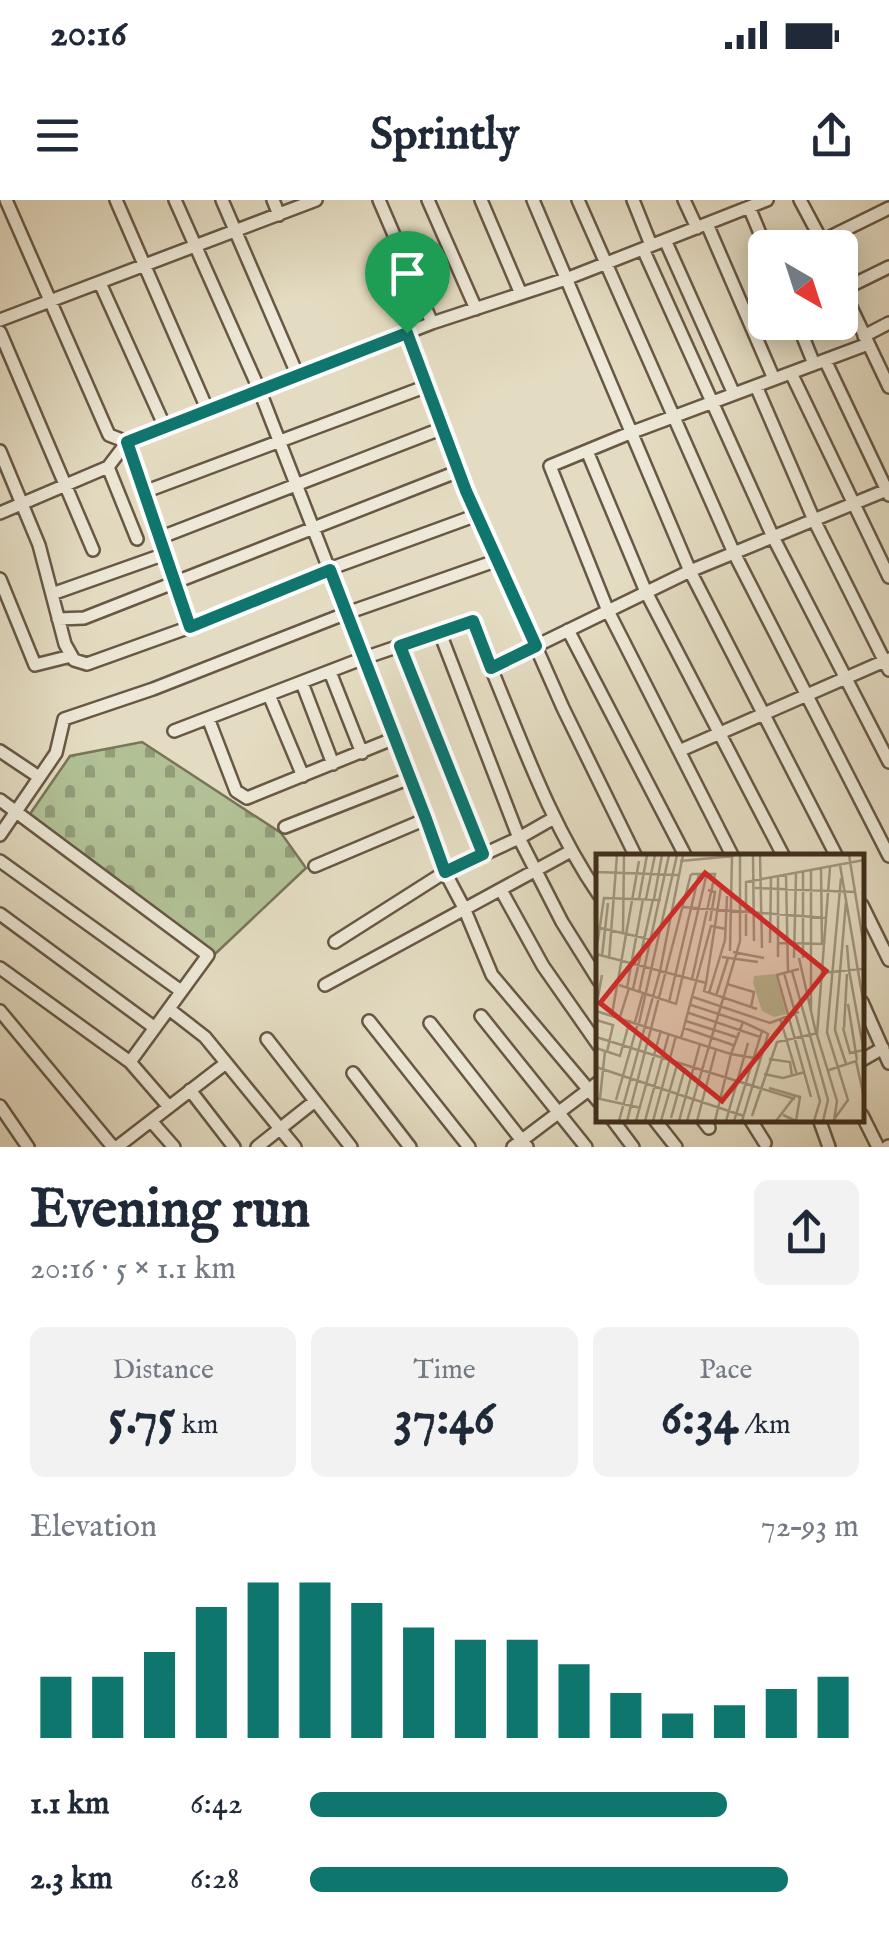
<!DOCTYPE html>
<html lang="en">
<head>
<meta charset="utf-8">
<style>
  body { margin:0; font-family:"IM FELL English",serif; background:#f2f2f3; color:#1f2937; height:100vh; display:flex; flex-direction:column; font-size:38px; white-space:nowrap }
  * { box-sizing:border-box; margin:0 }
  p { font-size:32px; color:#747a83 }
  .icon { flex:none; width:55px; height:55px; fill:none; stroke:currentColor; stroke-width:2; stroke-linecap:round; stroke-linejoin:round }
  .map { position:relative; height:947px; overflow:hidden }
  .details { display:flex; flex-direction:column; background:#fff; flex:1 }
  .details>* { flex:none }
  .needle { width:65px; rotate:141deg }
  .controls { position:absolute; left:748px; top:30px; display:grid; gap:20px }
  .controls a { display:grid; place-items:center; width:110px; height:110px; border-radius:15px; background:#fff; box-shadow:0 5px 25px #0003; font-size:50px }
  .pin { position:absolute; display:grid; place-items:center; width:85px; height:85px; color:#fff; margin:-102px -42px; border-radius:50% 50% 50% 0; rotate:-45deg; box-shadow:0 0 10px #0007 }
  .pin .icon { rotate:45deg }
  .round { display:grid; place-items:center; flex:none; width:105px; height:105px; border-radius:15px; background:#f2f2f3 }
  .head { display:flex; align-items:center; justify-content:space-between; height:170px; padding:0 30px }
  h1 { font-size:55px; font-weight:700; line-height:75px }
  .stats { display:grid; grid-template-columns:repeat(3,1fr); gap:15px; height:170px; padding:10px 30px }
  .stats div { display:grid; align-content:center; border-radius:15px; background:#f2f2f3; text-align:center }
  .stats b { font-size:50px; font-weight:700 }
  .stats small { font-size:28px; font-weight:400 }
  .stats p { font-size:28px }
  .chart { height:280px; padding:20px 30px }
  .chart p { display:flex; justify-content:space-between }
  .chart svg { width:100%; height:180px; margin-top:10px; stroke:#0f766e; stroke-width:6 }
  ul { padding:0 30px; list-style:none; font-size:32px }
  li { display:grid; grid-template-columns:160px 120px 1fr; align-items:center; height:75px }
  li i { height:25px; border-radius:12px; background:#0f766e }
  .status { display:flex; justify-content:space-between; align-items:center; height:70px; padding:0 50px; background:#fff; direction:ltr }
  .status svg { height:28px; fill:currentColor }
  header { display:flex; justify-content:space-between; align-items:center; height:130px; padding:0 30px; background:#fff; font-size:45px; font-weight:700 }
  .map>svg:first-child { display:block }
  .cemetery { fill:url(#cemetery-stones); stroke:#777658; stroke-width:2.5 }
  .lines { fill:none; stroke-linecap:round; stroke-linejoin:round }
  .minor-casing { stroke:#675845; stroke-width:16 }
  .minor { stroke:#ede8d7; stroke-width:11 }
  .route-casing { stroke:#fff; stroke-width:20 }
  .route { stroke:#0f766e; stroke-width:12 }
  .inset-road { fill:none; stroke:#a1967f; stroke-width:2.5 }
  .view { fill:#d62828; fill-opacity:0.15; stroke:#d62828; stroke-width:5 }
  .inset-edge { fill:none; stroke:#3d2c1b; stroke-width:5 }
</style>
</head>
<body>
<div class="status"><b>20:16</b><svg viewBox="0 0 49 12"><path d="M0 12V9h3v3zM5 12V6h3v6zM10 12V3h3v9zM15 12V0h3v12zM26 1h20v11H26zM47 4h2v5h-2z"/></svg></div>
<header><svg class="icon" aria-label="menu" viewBox="0 0 24 24"><path d="M4 6h16M4 12h16M4 18h16"/></svg>Sprintly<svg class="icon" aria-label="share" viewBox="0 0 24 24"><path d="M12 15V3M7 8l5-5 5 5M5 13v7h14v-7"/></svg></header>
<div class="map">
<svg width="889" height="947" viewBox="0 0 889 947">
  <defs>
    <pattern id="cemetery-stones" width="16" height="16" patternUnits="userSpaceOnUse" patternTransform="scale(2.5)"><rect width="16" height="16" fill="#b1c195"/><path d="M2 7V4a2 2 0 0 1 4 0v3zM10 15v-3a2 2 0 0 1 4 0v3z" fill="#919d79"/></pattern>
  </defs>
  <rect width="100%" height="100%" fill="#e4dcc2"/>
  <filter id="stains"><feTurbulence type="fractalNoise" baseFrequency=".002" numOctaves="4"/><feColorMatrix values="0 0 0 0 .2 0 0 0 0 .09 0 0 0 0 .02 0 0 0 .5 -.17"/></filter>
  <radialGradient id="worn" r=".72"><stop offset=".6" stop-color="#630" stop-opacity="0"/><stop offset="1" stop-color="#630" stop-opacity=".3"/></radialGradient>
  <path class="cemetery" d="M142 542 281 633 306 668 215 754 30 614 70 556Z"/>
  <g class="lines">
    <g class="minor-casing">
      <path id="minor" d="M6 0 109 235 127 242 432 123 566 79 767 0
        M116 0 208 211
        M175 0 259 189 429 626 445 672 464 708 492 775 599 902
        M222 0 298 176
        M273 0 279 15
        M379 0 432 123
        M428 0 476 109
        M481 0 521 94
        M533 0 690 371 837 657
        M578 0 734 353 889 656
        M633 0 651 45
        M684 0 697 28
        M800 0 824 45
        M749 7 766 48
        M707 24 774 179
        M665 40 734 194
        M822 41 889 8
        M643 49 773 337 889 562
        M100 83 165 227
        M840 84 889 187
        M842 90 889 67
        M0 120 316 0
        M797 122 814 164
        M0 132 93 350
        M407 133 467 291 563 508 636 657
        M864 136 889 123
        M825 160 889 295
        M791 173 889 377
        M756 186 814 320 889 470
        M127 242 190 427 329 369 477 315
        M0 251 39 345 65 444 74 460 87 464 190 427
        M587 251 646 392 784 657
        M108 267 137 339
        M144 292 427 186
        M0 313 108 267 127 242
        M159 338 443 228
        M0 379 35 465 71 456
        M52 394 165 354
        M58 419 84 418 459 271
        M568 430 686 657
        M440 433 519 638 562 722 599 781
        M400 446 483 654
        M330 472 362 553
        M302 483 333 564
        M269 495 303 576
        M208 518 236 591 247 598 395 538
        M174 531 364 458 473 421 491 468
        M0 551 39 577
        M679 551 889 459
        M0 600 208 755 130 862
        M285 627 410 578
        M0 635 56 553 64 519 153 489 347 413 498 360
        M733 657 608 411 550 266 630 233 868 144
        M0 661 181 791
        M315 666 426 619
        M501 690 543 766 599 846
        M599 695C551 625 523 545 491 468L690 371 889 289
        M862 705 889 760
        M0 714 155 828
        M335 742 445 672 519 638 554 618
        M0 768 130 862 169 907
        M325 785 571 651
        M862 802 889 863
        M169 809 205 837 295 947
        M0 811 113 947
        M481 816 586 947
        M369 821 469 947
        M430 823 527 947
        M267 839 351 947
        M862 860 883 848
        M353 873 410 947
        M190 890 234 947
        M0 906 28 947
        M862 915 878 947
        M612 919 633 947
        M654 919 676 947
        M702 919 709 928
        M750 919 765 943
        M819 919 829 947
        M151 921 174 947
        M117 947 226 863
        M257 947 315 901
        M513 947 599 882
        M887 947 889 946"/>
    </g>
    <use href="#minor" class="minor"/>
  </g>
  <g class="lines">
    <g class="route-casing">
      <path id="route" d="M407 133 466 291 536 446 491 468 473 421 400 446 483 654 445 672 426 619 330 370 190 427 127 242Z"/>
    </g>
    <use href="#route" class="route"/>
  </g>
  <g transform="translate(596 654)">
    <rect width="268" height="268" fill="#e4dcc2"/>
    <path d="M180 120 190 160 178 163 166 157 157 129 158 122Z" fill="#b1c195"/>
    <path class="inset-road" d="M157 1 158 87M164 1 166 94M253 1 268 93M1 2V18L84 21M84 7 138 2M244 11 268 152M234 13 221 181 241 247 238 267M225 15 226 90M95 20H119L96 125M190 21 192 118M159 34 259 38M112 36 119 38 114 67M43 45 51 1M50 45 59 1M58 45 66 1M86 53 231 64M0 73 57 86M27 78 28 1M150 82V28L268 6M174 89 175 24M182 89 229 90M251 91 253 116 268 115M134 97 136 1M137 98 168 104M0 99 8 44 65 46M0 100 110 129 125 33M6 102 12 49M126 103 162 108M182 103V22M198 104 200 20M203 104 220 179M207 104V18M13 105 21 1M203 115 181 121 215 243M196 117 232 246 227 267M188 119 224 247 218 267M226 119 253 116 268 198M110 129 108 137 161 155M131 130 158 138 155 153M23 131 80 150 111 19M31 134 47 45M37 135 57 45M43 138 73 1M113 139 129 86 131 42M120 142 132 104M97 143 174 169 203 158M73 148 103 20M252 150 261 206M95 151 147 168 135 200 164 205M0 154 6 121M0 157 135 200 119 267M215 157V17M93 159 164 183M16 160 43 7M24 163 33 134M184 164 201 221M0 166 17 171 11 198M90 167 140 183M39 168 47 139M43 169 81 1M88 174 137 191M247 174 254 199 268 196M248 174 251 120M0 183 199 245M85 184 115 72 130 75M0 194 24 202 34 166M173 205 194 208 196 222M250 210 239 176 250 48M0 213 148 262M233 216 260 207 268 243M168 220 187 224 209 218M173 234 204 243 200 267 187 261M0 244 45 254M4 244 9 197M20 246 42 169M156 262 181 188 222 179M75 264 89 214M239 264 252 246 231 178 245 24M23 267 64 117 87 1M31 267 95 20M40 267 65 176M49 267 73 179M57 267 80 182M65 267 81 211M83 267 104 190M91 267 144 87V1M101 267 120 195M130 267 152 189M138 267 166 177 147 168M146 267 172 180 167 177M180 267 199 242"/>
    <path class="view" d="M109 19 230 117 126 247 4 149Z"/>
    <rect width="268" height="268" class="inset-edge"/>
  </g>
  <rect width="100%" height="100%" filter="url(#stains)"/>
  <rect width="100%" height="100%" fill="url(#worn)"/>
</svg>
<div class="controls">
<a><svg class="needle" viewBox="-14 -14 28 28"><path d="M0-13l5 13h-10z" fill="#e53935"/><path d="M0 13l5-13h-10z" fill="#747a83"/></svg></a>
</div>
<div class="pin" style="left:407px;top:133px;background:#1e9e55"><svg class="icon" aria-label="arrive" viewBox="0 0 24 24"><path d="M6 21V4h12l-3 4 3 4H6"/></svg></div>
</div>
<section class="details">
<div class="head"><div><h1>Evening run</h1><p>20:16 · 5 × 1.1 km</p></div><a class="round"><svg class="icon" aria-label="share" viewBox="0 0 24 24"><path d="M12 15V3M7 8l5-5 5 5M5 13v7h14v-7"/></svg></a></div>
<div class="stats">
<div><p>Distance</p><b>5.75<small> km</small></b></div>
<div><p>Time</p><b>37:46</b></div>
<div><p>Pace</p><b>6:34<small> /km</small></b></div>
</div>
<div class="chart"><p><span>Elevation</span>72–93 m</p>
<svg viewBox="0 0 160 44" preserveAspectRatio="none"><path d="M5 44V29M15 44V29M25 44V23M35 44V12M45 44V6M55 44V6M65 44V11M75 44V17M85 44V20M95 44V20M105 44V26M115 44V33M125 44V38M135 44V36M145 44V32M155 44V29"/></svg>
</div>
<ul>
<li><b>1.1 km</b>6:42<i style="width:76%"></i></li>
<li><b>2.3 km</b>6:28<i style="width:87%"></i></li>
</ul>
</section>
</body>
</html>
